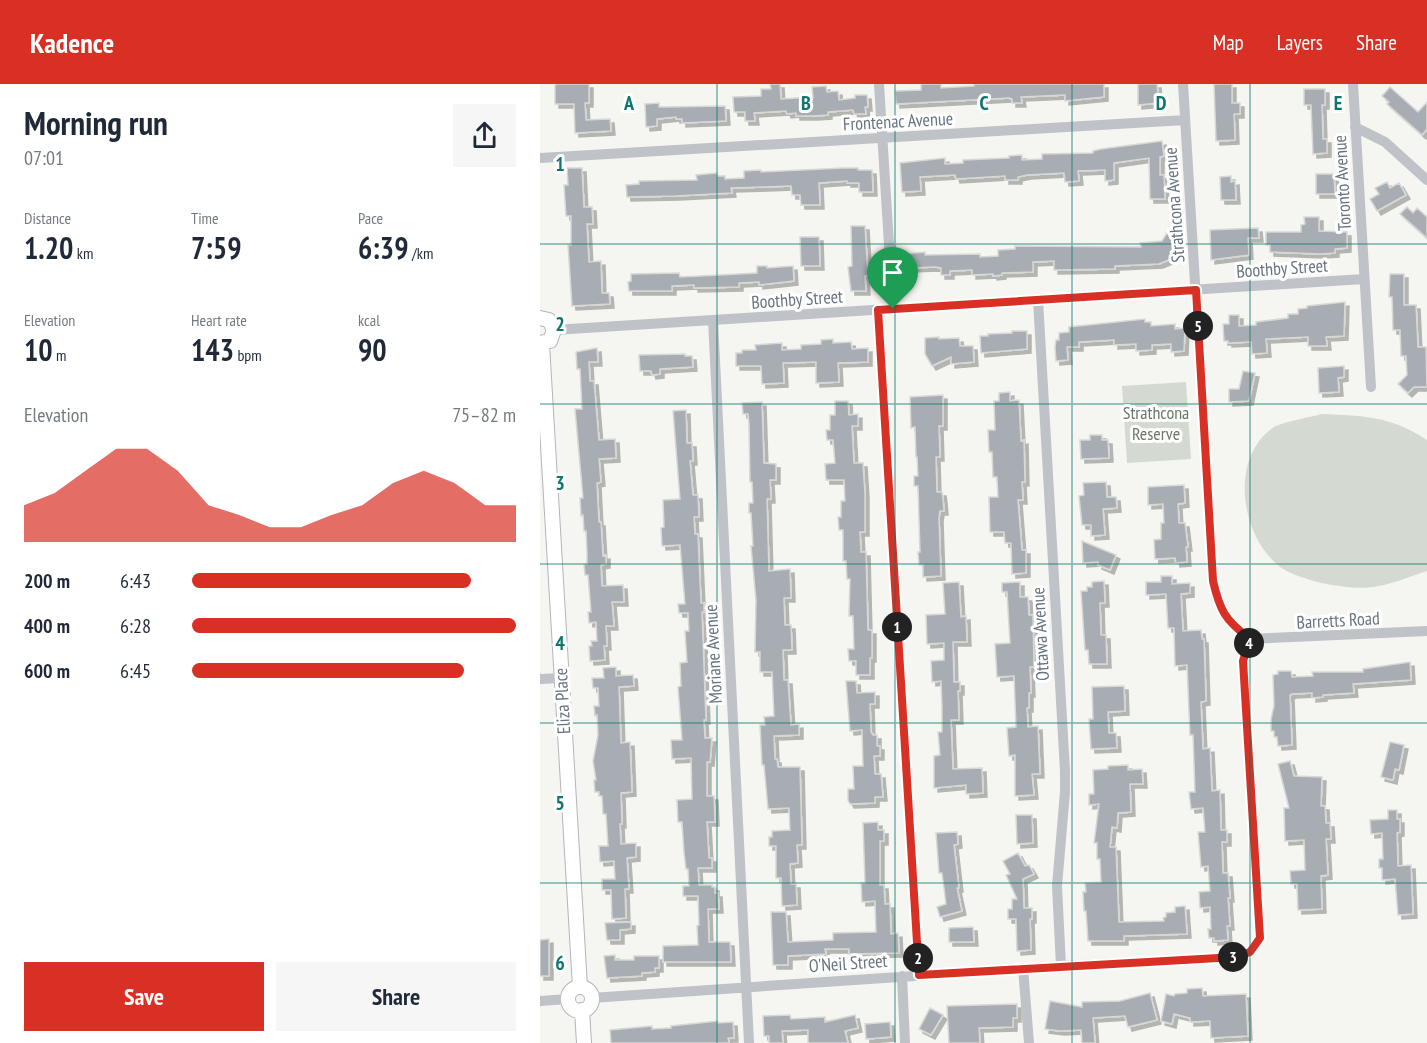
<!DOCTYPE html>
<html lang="en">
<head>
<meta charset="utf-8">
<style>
  body { margin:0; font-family:"PT Sans Narrow",sans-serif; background:#f6f6f7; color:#1f2937; height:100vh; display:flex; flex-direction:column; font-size:22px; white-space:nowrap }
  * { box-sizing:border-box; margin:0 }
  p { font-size:20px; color:#747a83 }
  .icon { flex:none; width:33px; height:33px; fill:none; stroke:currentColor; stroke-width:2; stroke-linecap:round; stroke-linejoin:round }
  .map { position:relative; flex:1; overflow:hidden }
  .sheet { display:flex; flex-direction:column; background:#fff; width:540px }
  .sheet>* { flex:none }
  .pin { position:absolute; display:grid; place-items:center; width:51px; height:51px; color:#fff; margin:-62px -26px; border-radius:50% 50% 50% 0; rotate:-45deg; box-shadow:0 0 6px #0007 }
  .pin .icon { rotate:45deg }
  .km { position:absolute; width:30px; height:30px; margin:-15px; border-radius:50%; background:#222; color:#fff; font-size:16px; line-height:30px; text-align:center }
  .round { display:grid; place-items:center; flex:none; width:63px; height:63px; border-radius:0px; background:#f6f6f7 }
  .headline { display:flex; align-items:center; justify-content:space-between; height:102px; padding:0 24px }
  h1 { font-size:33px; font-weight:600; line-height:45px }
  .stats { display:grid; grid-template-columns:repeat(3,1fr); gap:9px; height:102px; padding:6px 24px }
  .stats div { display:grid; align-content:center }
  .stats b { font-size:30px; font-weight:600 }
  .stats small { font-size:16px; font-weight:400 }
  .stats p { font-size:16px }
  .chart { height:168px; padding:12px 24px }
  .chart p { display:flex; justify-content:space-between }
  .chart svg { width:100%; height:108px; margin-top:6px; fill:#d93025; opacity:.7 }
  .primary-button { display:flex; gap:12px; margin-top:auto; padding:12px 24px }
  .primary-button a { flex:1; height:69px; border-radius:0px; background:#d93025; color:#fff; font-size:24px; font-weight:600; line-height:69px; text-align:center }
  .primary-button a+a { background:#f6f6f7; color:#1f2937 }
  ul { padding:0 24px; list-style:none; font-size:20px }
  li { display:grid; grid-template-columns:96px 72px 1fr; align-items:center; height:45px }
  li i { height:15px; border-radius:8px; background:#d93025 }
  header { display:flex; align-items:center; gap:36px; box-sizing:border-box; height:84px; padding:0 30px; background:#d93025; color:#fff }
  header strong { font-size:28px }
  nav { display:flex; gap:33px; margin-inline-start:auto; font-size:21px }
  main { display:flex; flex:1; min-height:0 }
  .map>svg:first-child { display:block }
  .green { fill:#d4dad2 }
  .building { fill:#a7adb2; stroke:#d7d7d5; stroke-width:1.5; filter:url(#shadow) }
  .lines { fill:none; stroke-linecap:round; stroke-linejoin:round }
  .secondary-casing { stroke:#b2b6ba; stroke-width:16 }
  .street { stroke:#bfc2c6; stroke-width:10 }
  .secondary { stroke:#fff; stroke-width:14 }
  .route-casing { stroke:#fff; stroke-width:12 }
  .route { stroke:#d93025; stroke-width:8 }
  .grid { fill:none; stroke:#0f766e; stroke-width:1.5; stroke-opacity:0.55 }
  .labels { text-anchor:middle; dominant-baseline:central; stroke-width:6; stroke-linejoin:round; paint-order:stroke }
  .street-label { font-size:18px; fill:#677480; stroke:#fff }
  .park-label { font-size:18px; fill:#687866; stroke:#fff }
  .grid-label { font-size:20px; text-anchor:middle; font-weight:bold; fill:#0f766e; stroke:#fff; stroke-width:6; stroke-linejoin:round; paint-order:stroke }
</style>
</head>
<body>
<header>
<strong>Kadence</strong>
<nav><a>Map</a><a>Layers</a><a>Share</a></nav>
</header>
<main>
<section class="sheet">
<div class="headline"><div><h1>Morning run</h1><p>07:01</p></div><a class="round"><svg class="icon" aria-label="share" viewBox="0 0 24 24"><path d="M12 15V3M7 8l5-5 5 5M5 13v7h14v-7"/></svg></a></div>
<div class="stats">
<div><p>Distance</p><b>1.20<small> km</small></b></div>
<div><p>Time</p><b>7:59</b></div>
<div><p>Pace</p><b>6:39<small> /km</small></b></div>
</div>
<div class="stats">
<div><p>Elevation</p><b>10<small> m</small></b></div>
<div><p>Heart rate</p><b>143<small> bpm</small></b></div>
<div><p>kcal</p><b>90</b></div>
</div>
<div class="chart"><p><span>Elevation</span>75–82 m</p>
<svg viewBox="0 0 160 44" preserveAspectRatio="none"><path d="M0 44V29L10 24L20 15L30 6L40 6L50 15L60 29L70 33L80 38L90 38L100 33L110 29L120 20L130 15L140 20L150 29L160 29V44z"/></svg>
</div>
<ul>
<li><b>200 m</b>6:43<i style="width:86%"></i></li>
<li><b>400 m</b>6:28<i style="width:100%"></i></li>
<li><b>600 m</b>6:45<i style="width:84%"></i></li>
</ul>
<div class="primary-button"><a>Save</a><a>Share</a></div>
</section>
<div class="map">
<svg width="887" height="959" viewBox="0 0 887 959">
  <defs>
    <filter id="shadow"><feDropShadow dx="4" dy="4" stdDeviation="0" flood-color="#0004"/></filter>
  </defs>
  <rect width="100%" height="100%" fill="#f5f5f2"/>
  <path class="green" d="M646 298 651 375 587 379 582 302Z
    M782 330C825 332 850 332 887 356V487C871 492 855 499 839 502 815 508 766 498 745 486 701 459 687 374 734 343 743 338 771 333 782 330Z"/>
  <path class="building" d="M16 0H49V19H45L46 36 70 35 71 47 35 49 34 20H15V2Z
    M230 0H240L241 15 273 13 272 3 286 2 287 8 298 7 299 16 315 14V11H327L328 23H325L326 30H314L313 26 288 28V31L274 32H256V29L247 30 246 27 214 29 215 37H205V28H194L193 13 221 12V5H231Z
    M381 0H401V4L434 2V0H564V13L525 17V11L481 13 482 19H472V15L469 14 356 20 355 7 381 6Z
    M598 0H617L619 19 598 21Z
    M674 0H692V19H700V30H694L695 56 676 57Z
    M850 3 878 28 887 18V45L882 51 847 20 849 18 842 12Z
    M764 5H785V21H782L783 55H787V69L773 70 771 21H764Z
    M119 19V23H126L185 22 186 37 142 39V35H136V33L117 35V42L106 43 105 20Z
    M622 57 624 72 620 73V91H624L625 115H610L609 74 574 79V96L565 97V86L538 87 539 97 525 98 524 89 487 91 478 93V96H465V92L416 95 415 91 380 93 381 107 362 108 360 79 405 74V80L423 79V76L469 74V72L482 71V76L502 75V70L553 69V67L561 65Z
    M27 84H42L44 123H52L53 140H47L49 178 61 177 62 209H69L70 220 32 222 28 161H31V132H26L24 101H28Z
    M303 84H318V86H332L333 108H319V99H307V97L279 99 280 121H261L260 111H252L251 102 191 104 192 109 136 112 87 113 86 101 99 100V97L157 96 156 91 177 89 178 92H185V95L204 94V87L221 86V88Z
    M776 90H794L795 110H776Z
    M691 92V98L695 97 696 116H681L680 93Z
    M847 98 850 104 859 99 866 111 837 127 830 115 839 110 835 104Z
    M867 123 873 129 877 124 887 133V154L860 130Z
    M764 133H779V147L807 148V164L795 165V169L780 170 730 168V161H726V148H761V141L765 140Z
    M311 142H325L328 192H325L326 207H311L308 183 312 182Z
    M718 144 719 154H708L709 171 671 176 670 146Z
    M629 146 640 153 631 168 633 174 619 180 575 182V185L514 186V177L493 178V188L462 189V191L453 192V190L432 191V186L410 187V191H401V184L396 183 366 184 365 170 385 168V171L440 170V173L458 172V166L475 165V162L601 163 600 159 622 157Z
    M260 153H279L280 182H261Z
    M217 182H227V184L253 182 254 197 219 201V198L199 199V203L154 204V201L132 202V207H89L88 198 91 197V190L139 189 140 193 180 191 217 189Z
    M850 190H864V221H876L878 263H886L887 303H874L868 309 858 300 867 291 866 272H861L860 246H853L852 213H849Z
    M805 218 804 252 786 253 787 262H768V253L726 255 727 269 712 270 711 258 688 259V257H684L683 240H689V231H699V242L716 241V238L748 234V230H758V225L767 224V222Z
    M605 235V238H611V242L635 240V245L645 244 644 267 631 268V260L612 261V266L596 267V260L574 261V256L539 258V263H527L528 276 516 277 515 264 516 256H519V249L529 248V243Z
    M472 247H487V265L441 269 440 252H448V250L472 249Z
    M399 253V255L419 254 420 262H433L434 278 411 280V273L392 282 385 270V254Z
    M293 255V259L311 258 312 265 328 264V278L298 279 299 298 276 299V278L243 279 244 299 222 300 221 282H196V269H202V266H216L215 261 242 259V266L261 265V261L281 260V256Z
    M57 264 58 278H49L50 297H54L59 356 75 355 76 374 59 375 61 398 57 399 59 438H61L63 472 66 471V480L61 481 62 502 83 501 84 518H72L74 542H66L67 562H64L65 576 50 577 49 562H52L51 557H57L56 538 49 539 48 528H51L48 491H45L44 480H47V469L46 447H44L43 431 41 432 40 414H43L35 325H42L40 285H37L36 268Z
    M145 270V272H152L153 283 120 285V290L112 291 111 287H100L99 271Z
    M804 282V293L798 294 799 308 779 309 778 284Z
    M703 287 715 289 709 317 689 318V305H699Z
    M470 308V317L479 316 481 357 484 356 485 398H482L483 416H478L482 466H486V489L472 490 471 459H465L464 448H450L449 413H458L457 393H453L452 368H449L448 346H455L454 317H459V309Z
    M403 311V342H399L400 373H396L397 408H402L403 415 404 427H400L399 434 401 492 383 493V481H379L378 468H380L378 402H374V392H378L377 373H376L375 343 371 344 370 313Z
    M295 317H308L309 331 318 330V342H312L314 379H323L325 410V448H320L321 468H326L328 546H332V574H330V591H316V577H309L308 565H314L313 532H309L310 495H307L306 477H303V446H299L298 433H301V417H305L304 396H286L285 380 295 379 293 356H287L286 346H290V331H295Z
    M222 318 224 379 236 380V396H230L231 415H227L229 487 250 485 251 514H244L245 541H251L252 566H243L244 596H248L251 641 259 640V651L234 652 235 675H237L238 683H260L262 761H257L258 779 250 780 251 800H256L257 821 242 822 241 794H236V762H229V753H232V747L250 746 249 724 228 725 224 681H222L220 641H225L224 633 234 632 232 588H220V568H215L216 516 211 462H213L211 429H209V419H213L212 398H210L209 340 208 330H203L202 319Z
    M146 326 147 359H152L153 377H150L153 411H158L159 433H154L155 450H158L161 519H164V528H162L166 636H164L165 654H172L170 678H167V712H174L175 738H167L169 774H172V784H158L159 801H172V803H175V809H178L179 825H168L169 858H190L191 878H123V862L158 861 157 842 159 841 158 812H143V802H149L148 785H146L144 769 142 738H138L137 716 152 715 151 674 132 675 131 656H142L138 603 141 602 140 579 147 578 145 547H149L148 529H139L138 520H145L140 461 122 462 121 444 124 443 123 416 140 415 133 327Z
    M550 351H562V356H568L569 374 541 375 540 356H550Z
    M566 398 567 413H576L577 424 563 425 565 451 551 452V441H542L539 412 544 411 543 399Z
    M644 401 645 419 638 420 639 439H645L648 463H646L647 478 636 479 635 474 615 475 614 456 621 455V439H624L623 420 608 421V403Z
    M542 457 576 471 570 486 558 481V478L543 479Z
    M621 492H632V500L650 499V509L641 510 643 547 661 546 662 555H664L666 617 661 618 663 665 670 664 672 707 680 706 681 746H687V758H682L683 789H688L690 814H688L690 842H687L688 856 674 857V854H669L668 845H671L670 823 660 824 659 808 670 807 668 782 661 783 658 748H665L663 724 651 725 649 708H655L653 651H650L647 581 635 582 634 544H628L626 510 606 511V498H621Z
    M564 497 565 519H560L561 551H566L567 580H549L548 566H545L541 507H547V503H552V498Z
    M419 498 421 533 426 532 427 558H413L414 598H420V607H418L419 636H411L413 685 442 684 443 709 426 710V701L394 704V672L400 671 398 648H402V623L401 597 392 598 391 577 404 576V559L387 560 386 531 405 530 403 499Z
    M480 498V513H488L489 531H493L494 583H490L491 609H489V624H487L488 643 498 642 500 690H492L494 711 475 712V671L469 672 467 644 476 643 474 592 457 593 455 560 470 559 467 508H462V499Z
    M870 578 871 596 813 600 814 609 783 611V613L772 614V609L752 610 750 611 752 661 738 662 737 653H734V647H731V635L734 622 733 591 738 590V587H751L752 593 773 592 772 588H823V585Z
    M76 583V592L93 591 94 602 79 603 81 659 90 658 92 708 81 709 82 740H80L81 760 96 759V773L87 774 89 805H85L86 834 72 835 71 806H62V795H75L74 777 60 778 59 762H68L66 730H63L62 712H59V708H55L54 696H56L53 677 58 651 57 631 55 632 54 622H59L58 604H53L52 594H64L63 584Z
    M306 597H316L317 609 335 608V620H330L331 648 333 651H337V662H340V672H334L335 690H341L343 713H335V719L310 720 308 716V705H314L313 682H323L322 646 310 647Z
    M584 602 585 627 568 628 569 649H576L577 664 551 665 549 635H553L552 603Z
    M850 658 864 661 859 686 855 685 853 696 841 693Z
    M750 677 754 692 782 693 781 722H785L786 739H790L791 755H786L788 791 781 792V796L782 825 758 826 757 800H751L750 787 765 786 764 756 745 757 744 724H749L738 680Z
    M588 681V686L602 685 603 700H590L591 728 578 729 577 744 572 743 570 763H576L579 838 624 837 623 834 626 833V829L635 828V823L645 822 647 850 584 852V857H548L546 827H544L543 808H546L545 799 561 798 560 775H557V759H554L559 720 549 721V710H554L553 686 568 685V682Z
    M848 726H857V735H860V748L857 749 858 782 871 781 873 830 858 831 855 795 842 796V784H839V775H843L842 749 831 750 830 736 848 735Z
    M476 731H492L493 759 477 760Z
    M338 738V746H344V757H340V801H344L345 820H350L351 850 358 849 359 869 309 870V865H285L286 870 248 872V881H233L231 828H246L248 858 293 856V849L336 848 335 817 322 818 321 799H325L323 739Z
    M417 748 418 760 414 761 419 804H417L422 827 400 833 397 823 406 820 402 789H399L396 749Z
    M478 769 485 782 489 781 494 790 483 795 484 824H492V835H490L491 866 477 867 476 835H468V825H472V815H477L466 791 470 790 463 777Z
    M91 838V845L80 846V856H67L65 839Z
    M433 843 434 858H409V844Z
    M9 855V892H0V856Z
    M75 871V876H94V872H119V884H115V888L102 889V892L67 894 64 872Z
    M662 904 663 912 706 910 708 952 671 954 670 937 650 938V934L634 930 632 940 621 937 626 910 634 912 635 910 647 909V905Z
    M610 909 617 936 588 943 585 932 553 934 555 959H542L541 946 520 947 505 945 510 917 542 923V918L580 917Z
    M477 920V934H473V943L439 944 440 959H409L407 922Z
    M390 924 403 931 391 951 379 945Z
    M250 931 251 935 285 933V938L315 931 318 944 305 947 308 959H268V946L242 947 243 959H229V952H224L223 932Z
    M178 937V939L193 938 194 954H188L189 959H71L70 946 112 942V945L131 944V942Z
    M350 938 351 953 326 955 325 940Z"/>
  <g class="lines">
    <g class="secondary-casing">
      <path id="secondary" d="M0 234 9 236 14 246 10 257 0 259
        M2 260 40 903
        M28 915a12 12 0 1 1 24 0a12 12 0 1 1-24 0Z
        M42 926 44 959"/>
    </g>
    <path class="street" d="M339 0 353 225
      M813 0 831 303
      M815 43 845 58 887 96
      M0 74 645 36
      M498 216 525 687V708L517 802 521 882
      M338 226 379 891
      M173 236 209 959
      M14 246 824 195
      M710 555 887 547
      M0 595 21 594
      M483 884 489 959
      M362 892 365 959
      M51 914 521 882 696 873 710 868 720 854 703 577 710 555C685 536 680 528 673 497L643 0
      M0 917 28 915"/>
    <use href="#secondary" class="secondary"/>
  </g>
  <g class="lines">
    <g class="route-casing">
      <path id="route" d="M656 206 673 497C680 527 685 536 710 555L703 577 720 854 710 868 696 873 379 891 338 226Z"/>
    </g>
    <use href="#route" class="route"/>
  </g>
  <path class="grid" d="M177 0V959M355 0V959M532 0V959M710 0V959M0 160H887M0 320H887M0 480H887M0 639H887M0 799H887"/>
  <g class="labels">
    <g class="street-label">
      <text transform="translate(358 37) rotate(-3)">Frontenac Avenue</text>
      <text transform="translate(802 99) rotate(-93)">Toronto Avenue</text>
      <text transform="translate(634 121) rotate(-94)">Strathcona Avenue</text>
      <text transform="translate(742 184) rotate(-4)">Boothby Street</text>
      <text transform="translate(257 215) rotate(-4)">Boothby Street</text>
      <text transform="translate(798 536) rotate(-3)">Barretts Road</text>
      <text transform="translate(500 550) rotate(-93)">Ottawa Avenue</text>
      <text transform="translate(173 570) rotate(-93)">Moriane Avenue</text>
      <text transform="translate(22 617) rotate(-93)">Eliza Place</text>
      <text transform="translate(308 879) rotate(-4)">O'Neil Street</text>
    </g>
    <g class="park-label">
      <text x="616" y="328">Strathcona<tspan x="616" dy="21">Reserve</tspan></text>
    </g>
  </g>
  <g class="grid-label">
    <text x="89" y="26">A</text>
    <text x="266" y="26">B</text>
    <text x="444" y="26">C</text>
    <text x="621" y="26">D</text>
    <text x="798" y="26">E</text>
    <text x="20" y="87">1</text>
    <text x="20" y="247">2</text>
    <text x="20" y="406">3</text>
    <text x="20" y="566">4</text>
    <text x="20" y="726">5</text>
    <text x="20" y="886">6</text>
  </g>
</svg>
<div class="pin" style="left:353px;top:225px;background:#1e9e55"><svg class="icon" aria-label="arrive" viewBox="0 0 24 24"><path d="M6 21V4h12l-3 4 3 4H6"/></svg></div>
<b class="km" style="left:357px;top:543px">1</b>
<b class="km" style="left:378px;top:874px">2</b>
<b class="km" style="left:693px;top:873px">3</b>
<b class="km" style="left:709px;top:559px">4</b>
<b class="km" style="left:658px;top:242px">5</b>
</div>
</main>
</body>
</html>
